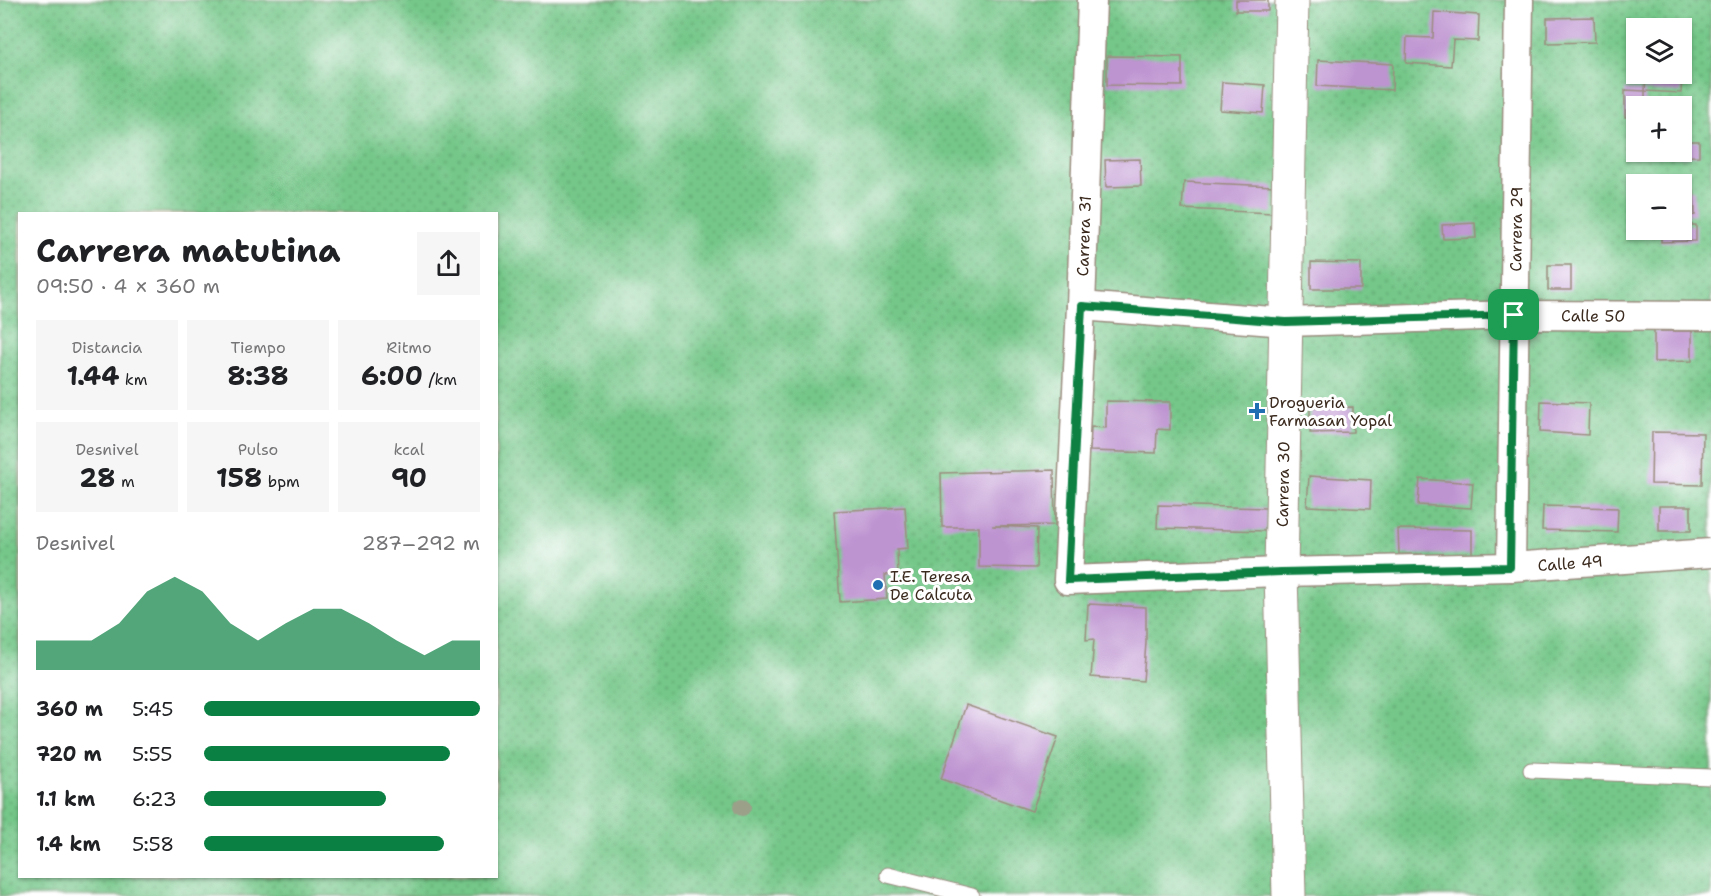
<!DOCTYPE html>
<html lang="es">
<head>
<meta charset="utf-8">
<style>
  body { margin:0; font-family:"Shantell Sans",sans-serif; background:#f6f6f6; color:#202124; height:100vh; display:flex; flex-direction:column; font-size:22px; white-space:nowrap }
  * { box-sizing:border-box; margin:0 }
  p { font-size:20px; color:#757577 }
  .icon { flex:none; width:33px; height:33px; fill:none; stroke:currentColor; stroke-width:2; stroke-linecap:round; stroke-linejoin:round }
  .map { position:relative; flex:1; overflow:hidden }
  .sheet { position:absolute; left:18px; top:212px; width:480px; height:666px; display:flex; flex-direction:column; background:#fff; border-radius:0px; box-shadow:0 2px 4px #0004 }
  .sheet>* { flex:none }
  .fabs { position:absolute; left:1626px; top:18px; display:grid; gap:12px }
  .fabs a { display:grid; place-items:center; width:66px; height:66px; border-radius:0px; background:#fff; box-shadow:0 2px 4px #0004; font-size:30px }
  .pin { position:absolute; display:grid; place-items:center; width:51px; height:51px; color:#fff; margin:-26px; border-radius:12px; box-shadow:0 3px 9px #0006 }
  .round { display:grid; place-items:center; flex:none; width:63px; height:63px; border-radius:0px; background:#f6f6f6 }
  .head { display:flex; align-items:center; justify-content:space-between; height:102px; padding:0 18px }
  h1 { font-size:33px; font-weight:700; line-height:45px }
  .stats { display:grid; grid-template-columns:repeat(3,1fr); gap:9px; height:102px; padding:6px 18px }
  .stats div { display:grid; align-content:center; border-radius:0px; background:#f6f6f6; text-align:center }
  .stats b { font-size:26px; font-weight:700 }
  .stats small { font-size:16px; font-weight:400 }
  .stats p { font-size:16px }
  .chart { height:168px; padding:12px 18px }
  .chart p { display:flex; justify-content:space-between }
  .chart svg { width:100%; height:108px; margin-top:6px; fill:#0b8043; opacity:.7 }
  ul { padding:0 18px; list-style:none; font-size:20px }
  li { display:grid; grid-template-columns:96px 72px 1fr; align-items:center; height:45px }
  li i { height:15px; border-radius:8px; background:#0b8043 }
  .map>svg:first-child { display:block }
  .grass { fill:url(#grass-dots); stroke:#587854; stroke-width:1.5; fill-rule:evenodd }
  .building { fill:#bd93d0 }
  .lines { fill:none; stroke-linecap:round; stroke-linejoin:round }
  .service-casing { stroke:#9a8c7e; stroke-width:17 }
  .minor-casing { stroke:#9a8c7e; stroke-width:31 }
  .tertiary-casing { stroke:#9a8c7e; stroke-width:35 }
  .service { stroke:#fff; stroke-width:15 }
  .minor { stroke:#fff; stroke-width:28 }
  .tertiary { stroke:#fff; stroke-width:33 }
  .tree { fill:#9ba089 }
  .route-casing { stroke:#fff; stroke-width:12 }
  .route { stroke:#0b8043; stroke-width:8 }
  .poi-dot { fill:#1f6fb2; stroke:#fff; stroke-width:2 }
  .labels { text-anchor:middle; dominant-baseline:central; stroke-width:6; stroke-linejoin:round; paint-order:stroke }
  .street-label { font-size:16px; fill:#3b2a1e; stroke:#fff }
  .poi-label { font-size:16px; fill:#3b2a1e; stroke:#fff; text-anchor:start }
</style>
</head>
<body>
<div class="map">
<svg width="1711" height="896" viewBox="0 0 1711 896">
  <defs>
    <pattern id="grass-dots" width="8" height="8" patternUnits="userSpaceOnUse" patternTransform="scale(1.5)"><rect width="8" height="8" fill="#75c789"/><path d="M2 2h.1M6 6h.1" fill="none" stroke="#61a26f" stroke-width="1.8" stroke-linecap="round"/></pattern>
  </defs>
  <rect width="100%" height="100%" fill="#fff"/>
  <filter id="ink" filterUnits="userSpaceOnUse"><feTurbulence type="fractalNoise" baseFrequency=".0167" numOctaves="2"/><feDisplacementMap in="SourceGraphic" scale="12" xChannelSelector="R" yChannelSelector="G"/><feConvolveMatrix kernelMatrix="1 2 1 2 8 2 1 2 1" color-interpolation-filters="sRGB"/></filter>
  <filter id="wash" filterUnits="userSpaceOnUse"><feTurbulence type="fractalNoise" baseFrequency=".008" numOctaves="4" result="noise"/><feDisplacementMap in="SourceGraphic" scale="24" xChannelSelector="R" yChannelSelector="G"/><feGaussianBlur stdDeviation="1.35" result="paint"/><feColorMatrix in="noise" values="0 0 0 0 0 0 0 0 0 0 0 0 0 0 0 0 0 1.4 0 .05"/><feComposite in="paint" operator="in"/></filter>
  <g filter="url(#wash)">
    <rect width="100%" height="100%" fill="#f8eedf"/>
    <path class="grass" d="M0 0H1711V896H0ZM1636 28H1682V74H1636ZM1636 106H1682V152H1636ZM1636 184H1682V230H1636ZM20 213H496V876H20Z"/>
    <g id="blocks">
      <path class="building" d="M1236 0H1268V11H1236Z
        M1434 12 1479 15 1478 41 1453 40 1451 66 1406 63 1407 37 1433 38Z
        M1594 17 1595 42 1547 43V18Z
        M1107 56 1182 57V86L1107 85Z
        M1318 60 1393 64 1392 90 1317 86Z
        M1646 74H1682L1681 93 1645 91V106H1636V117H1625V90L1645 91Z
        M1222 82 1265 85 1263 113 1220 110Z
        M1682 141H1699V156L1661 157V152H1682Z
        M1140 159 1141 186 1106 187 1105 160Z
        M1184 182 1274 186 1273 213 1182 209Z
        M1694 190 1695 215 1682 216V191Z
        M1475 223 1476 238 1443 239 1442 225Z
        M1682 225H1696V241L1661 242V230H1682Z
        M1311 262 1361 263V289H1311Z
        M1548 265H1571V290H1548Z
        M1654 331H1692V361L1654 362Z
        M1106 401 1170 402V430L1157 429 1156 453 1090 451 1091 427 1106 428Z
        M1541 401 1589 403 1588 435 1540 432Z
        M1353 407V432L1310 433V408Z
        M1652 432 1703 433 1702 485 1651 484Z
        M1054 470 1055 525 992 526 1037 528 1036 568 979 567V527H942L941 473Z
        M1309 476 1371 480 1370 509 1307 506Z
        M1420 479 1473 483 1471 508 1418 505Z
        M1158 505 1266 508V531L1157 528Z
        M1543 506 1618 508 1617 532 1542 530Z
        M1659 506H1691V531H1659Z
        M905 507 908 548 897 549 898 574 885 575 887 599 840 602 834 511Z
        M1398 529 1472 530V555L1399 554Z
        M1088 604 1146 607V643L1143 681 1091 677 1094 639 1086 640Z
        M966 705 1058 737 1032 811 941 779Z"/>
    </g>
  </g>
  <g filter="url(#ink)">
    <use href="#blocks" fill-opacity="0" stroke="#9a8c7e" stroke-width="1.5"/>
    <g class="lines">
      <g class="service-casing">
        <path id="service" d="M1531 770 1711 777
          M888 875 972 896"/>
      </g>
      <g class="minor-casing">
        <g id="minor">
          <path id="s1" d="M1092 0 1081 306 1068 580 1281 572 1511 567 1711 553"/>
          <path id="s2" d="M1081 306 1286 322 1514 315 1711 316"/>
          <path id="s3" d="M1511 567 1519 0"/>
        </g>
      </g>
      <g class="tertiary-casing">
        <g id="tertiary">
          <path id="s4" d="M1289 896 1281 572 1292 0"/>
        </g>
      </g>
      <use href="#service" class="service"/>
      <use href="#minor" class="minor"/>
      <use href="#tertiary" class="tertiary"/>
    </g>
    <circle class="tree" cx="742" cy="807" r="9"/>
  </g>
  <g class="lines" filter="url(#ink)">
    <g class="route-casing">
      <path id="route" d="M1082 306 1286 322 1514 315 1510 567 1281 572 1068 580Z"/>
    </g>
    <use href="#route" class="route"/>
  </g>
  <g class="poi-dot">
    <path d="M1254 402h6v6h6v6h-6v6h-6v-6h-6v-6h6z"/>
    <circle cx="878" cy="585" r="6"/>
  </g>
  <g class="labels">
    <g class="street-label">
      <text stroke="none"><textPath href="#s3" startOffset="338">Carrera 29</textPath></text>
      <text transform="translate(1084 236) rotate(-88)">Carrera 31</text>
      <text stroke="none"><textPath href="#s2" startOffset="513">Calle 50</textPath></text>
      <text stroke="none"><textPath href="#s4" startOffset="412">Carrera 30</textPath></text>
      <text stroke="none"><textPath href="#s1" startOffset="1083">Calle 49</textPath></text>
    </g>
    <g class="poi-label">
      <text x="1269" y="402">Drogueria<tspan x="1269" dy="18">Farmasan Yopal</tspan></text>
      <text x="890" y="576">I.E. Teresa<tspan x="890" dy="18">De Calcuta</tspan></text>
    </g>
  </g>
</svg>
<div class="fabs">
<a><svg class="icon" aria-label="layers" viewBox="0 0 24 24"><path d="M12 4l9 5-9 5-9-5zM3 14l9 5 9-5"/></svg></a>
<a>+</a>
<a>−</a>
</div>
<div class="pin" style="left:1514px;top:315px;background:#1e9e55"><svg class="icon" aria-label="arrive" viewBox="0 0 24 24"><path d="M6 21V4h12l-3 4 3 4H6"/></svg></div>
<section class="sheet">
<div class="head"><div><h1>Carrera matutina</h1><p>09:50 · 4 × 360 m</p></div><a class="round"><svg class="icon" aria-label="share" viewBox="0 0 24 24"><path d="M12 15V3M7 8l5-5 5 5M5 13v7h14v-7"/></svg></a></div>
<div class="stats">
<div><p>Distancia</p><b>1.44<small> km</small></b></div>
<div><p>Tiempo</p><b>8:38</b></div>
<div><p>Ritmo</p><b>6:00<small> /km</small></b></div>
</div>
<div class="stats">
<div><p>Desnivel</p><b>28<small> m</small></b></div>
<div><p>Pulso</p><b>158<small> bpm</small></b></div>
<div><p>kcal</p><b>90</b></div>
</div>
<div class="chart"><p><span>Desnivel</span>287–292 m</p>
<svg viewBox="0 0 160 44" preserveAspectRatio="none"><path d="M0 44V32L10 32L20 32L30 25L40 12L50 6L60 12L70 25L80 32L90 25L100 19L110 19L120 25L130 32L140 38L150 32L160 32V44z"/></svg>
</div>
<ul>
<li><b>360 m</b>5:45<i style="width:100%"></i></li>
<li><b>720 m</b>5:55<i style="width:89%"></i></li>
<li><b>1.1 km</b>6:23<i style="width:66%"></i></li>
<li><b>1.4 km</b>5:58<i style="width:87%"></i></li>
</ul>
</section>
</div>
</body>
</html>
